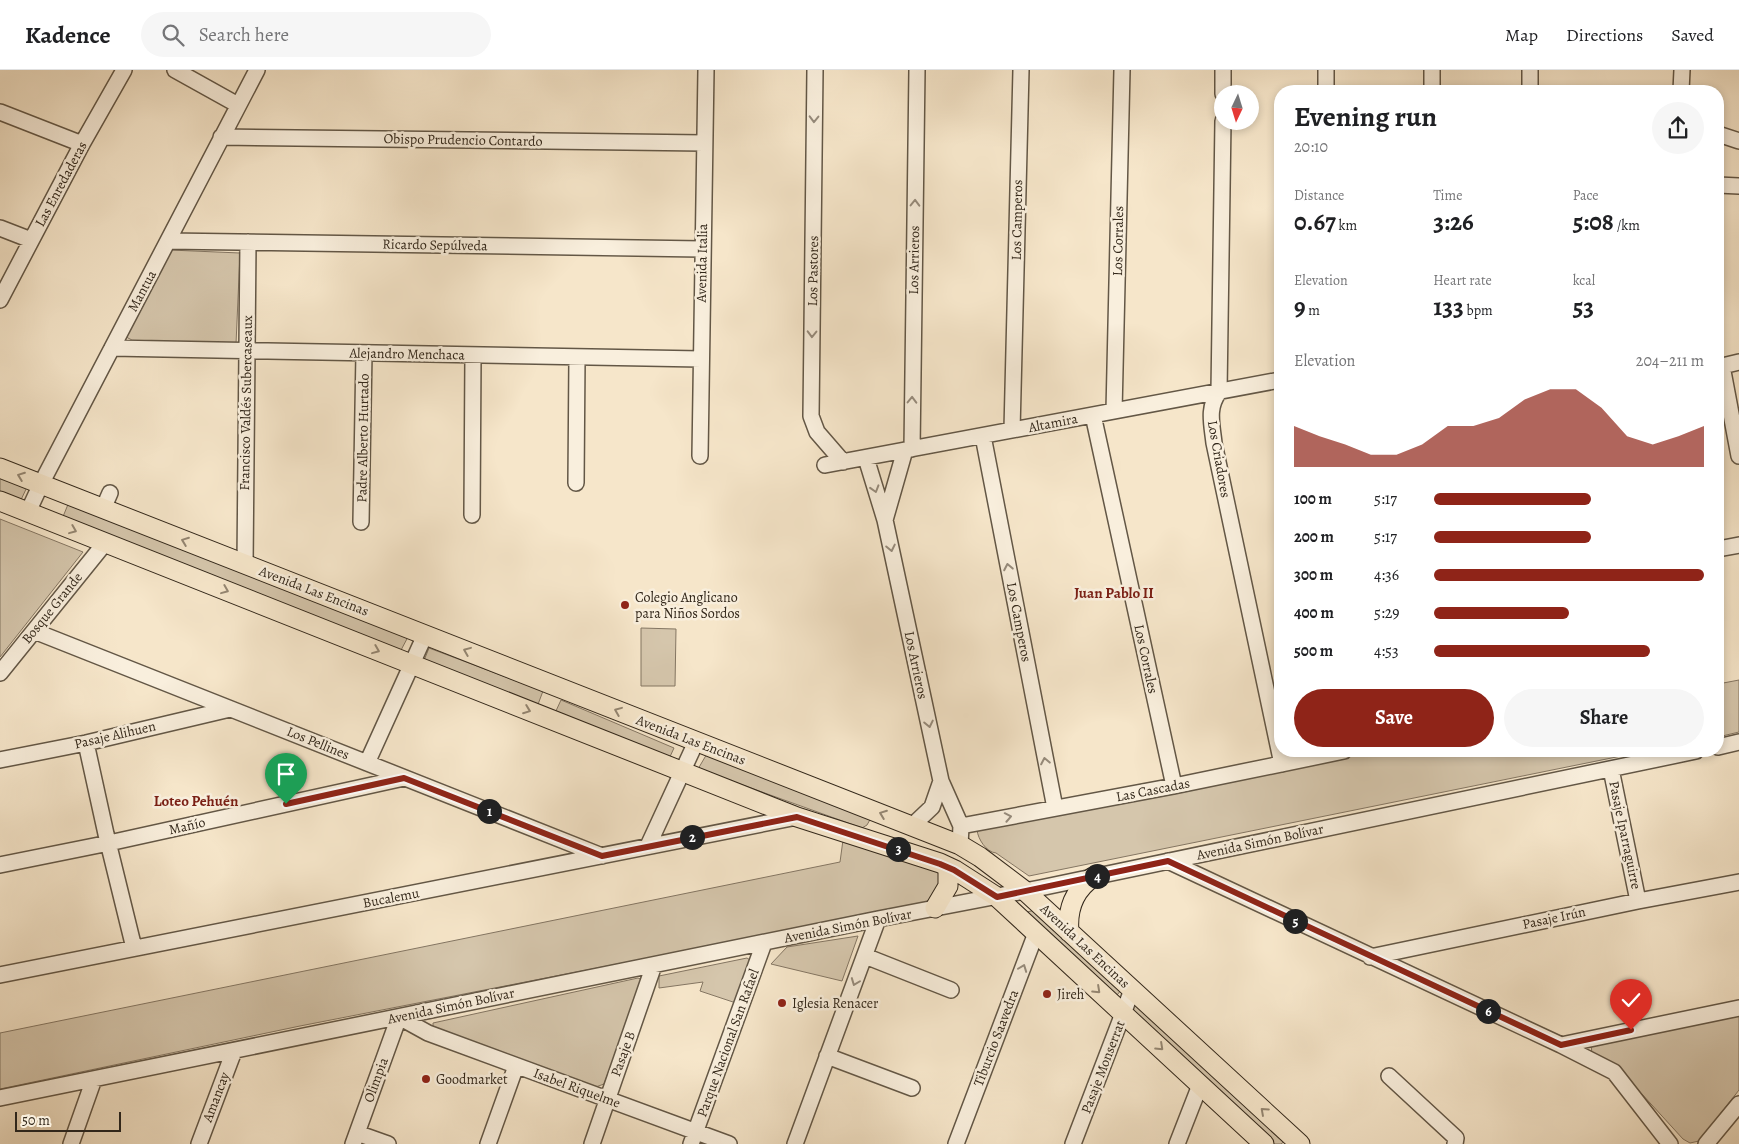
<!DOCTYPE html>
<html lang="en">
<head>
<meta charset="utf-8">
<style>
  body { margin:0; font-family:Alegreya,serif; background:#f6f6f6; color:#202124; height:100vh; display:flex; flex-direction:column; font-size:19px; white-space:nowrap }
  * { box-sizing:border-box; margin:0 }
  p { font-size:16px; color:#757577 }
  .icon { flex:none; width:28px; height:28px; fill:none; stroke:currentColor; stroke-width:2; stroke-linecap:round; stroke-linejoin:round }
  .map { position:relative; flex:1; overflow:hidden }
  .drawer { position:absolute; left:1274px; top:15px; width:450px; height:672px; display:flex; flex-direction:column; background:#fff; border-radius:20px; box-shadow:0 2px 8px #0003 }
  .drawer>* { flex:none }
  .needle { width:32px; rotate:184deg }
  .fabs { position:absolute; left:1214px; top:15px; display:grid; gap:10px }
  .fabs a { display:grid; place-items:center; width:45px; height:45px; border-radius:50%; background:#fff; box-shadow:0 2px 8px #0003; font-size:25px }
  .scale { position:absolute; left:15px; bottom:12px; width:106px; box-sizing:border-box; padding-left:5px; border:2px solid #32271a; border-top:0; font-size:14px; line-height:18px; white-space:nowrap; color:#32271a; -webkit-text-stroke:4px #f9efdd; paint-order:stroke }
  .pin { position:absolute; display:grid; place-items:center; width:42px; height:42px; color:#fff; margin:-51px -21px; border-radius:50% 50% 50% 0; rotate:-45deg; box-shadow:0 0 5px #0007 }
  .pin .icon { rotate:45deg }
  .km { position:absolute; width:25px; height:25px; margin:-12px; border-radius:50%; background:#222; color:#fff; font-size:14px; line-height:25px; text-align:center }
  .round { display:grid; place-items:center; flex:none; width:52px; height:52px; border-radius:26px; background:#f6f6f6 }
  .overview { display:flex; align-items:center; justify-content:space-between; height:85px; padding:0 20px }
  h1 { font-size:28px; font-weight:700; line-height:38px }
  .figures { display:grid; grid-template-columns:repeat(3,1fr); gap:8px; height:85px; padding:5px 20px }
  .figures div { display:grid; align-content:center }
  .figures b { font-size:25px; font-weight:700 }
  .figures small { font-size:14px; font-weight:400 }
  .figures p { font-size:14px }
  .chart { height:140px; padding:10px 20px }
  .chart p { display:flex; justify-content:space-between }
  .chart svg { width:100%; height:90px; margin-top:5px; fill:#8f2418; opacity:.7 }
  .cta { display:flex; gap:10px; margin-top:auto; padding:10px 20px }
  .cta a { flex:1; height:58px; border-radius:30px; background:#8f2418; color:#fff; font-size:20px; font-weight:700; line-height:58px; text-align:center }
  .cta a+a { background:#f6f6f6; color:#202124 }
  ul { padding:0 20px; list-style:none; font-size:16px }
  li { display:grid; grid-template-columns:80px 60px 1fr; align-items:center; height:38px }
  li i { height:12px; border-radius:6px; background:#8f2418 }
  header { display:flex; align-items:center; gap:30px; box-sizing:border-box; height:70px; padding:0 25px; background:#fff; border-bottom:1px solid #e0e0e0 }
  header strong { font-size:24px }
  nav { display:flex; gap:28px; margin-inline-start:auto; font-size:18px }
  .search { width:350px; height:45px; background:#f6f6f6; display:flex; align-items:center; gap:12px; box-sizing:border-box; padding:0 18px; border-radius:28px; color:#757577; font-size:19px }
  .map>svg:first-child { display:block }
  .green { fill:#d5c6ac; stroke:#847663 }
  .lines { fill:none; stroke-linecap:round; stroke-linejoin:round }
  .minor-casing { stroke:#635746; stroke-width:18 }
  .major-casing { stroke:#32271a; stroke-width:21 }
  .minor { stroke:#f9efdd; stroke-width:15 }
  .major { stroke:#f6e6ca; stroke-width:19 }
  .oneway { stroke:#968b7c }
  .oneway2 { stroke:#948672 }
  .route-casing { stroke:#fff; stroke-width:10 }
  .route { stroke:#8f2418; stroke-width:6 }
  .poi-dot { fill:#8f2418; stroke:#f9efdd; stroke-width:2 }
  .labels { text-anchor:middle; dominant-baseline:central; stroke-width:5; stroke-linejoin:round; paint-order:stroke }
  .street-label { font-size:14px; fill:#32271a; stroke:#f9efdd }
  .poi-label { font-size:14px; fill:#32271a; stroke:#f9efdd; text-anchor:start }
  .neighbourhood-label { font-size:15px; font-weight:bold; fill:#7a1f14; stroke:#f9efdd }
</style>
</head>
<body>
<header>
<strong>Kadence</strong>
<div class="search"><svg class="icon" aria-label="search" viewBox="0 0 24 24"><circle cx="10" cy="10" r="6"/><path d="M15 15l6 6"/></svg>Search here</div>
<nav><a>Map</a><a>Directions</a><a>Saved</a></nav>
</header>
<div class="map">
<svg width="1739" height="1074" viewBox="0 0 1739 1074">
  <rect width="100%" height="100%" fill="#f6e6ca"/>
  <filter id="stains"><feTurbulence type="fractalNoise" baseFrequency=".004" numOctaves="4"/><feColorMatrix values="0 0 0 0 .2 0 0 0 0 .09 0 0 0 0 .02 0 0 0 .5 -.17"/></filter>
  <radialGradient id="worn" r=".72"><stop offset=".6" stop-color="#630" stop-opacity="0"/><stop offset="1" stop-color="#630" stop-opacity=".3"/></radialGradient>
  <path class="green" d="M170 180 240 183 236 274 132 270 126 267Z
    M0 404 28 415 19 434 0 427Z
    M69 432 409 565 400 582 62 449Z
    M0 449 83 482 0 587Z
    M641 558 676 559 675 616H641Z
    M429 578 543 621 537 637 423 593Z
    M1739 610V662L1718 667V614Z
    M561 630 674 678 668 691 555 643Z
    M1374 681H1646L1029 806 996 783C986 782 978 769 977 760Z
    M708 682 872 746 867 755 862 758 698 699Z
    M843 770 938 802 942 812 930 833 300 956 0 1019V963L840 792Z
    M1035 840 1122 919 1117 925 1027 842Z
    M858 866 842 911 771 894 787 877Z
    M747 888 753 892 736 933 700 921 703 912 659 918V906Z
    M638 908 643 910 604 1014 593 1018 433 958V953Z
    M1132 920 1291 1066 1281 1074H1264L1124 944Z
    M1739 944V1020L1699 1071 1690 1073 1683 1069 1619 999 1592 985 1591 973Z"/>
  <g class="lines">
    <g class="minor-casing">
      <path id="minor" d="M175 0 238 35
        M815 0 811 346 817 362 843 392
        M1432 0V21
        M1326 21V0
        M1530 21V0
        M1681 21 1682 0
        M1223 24V0
        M0 42 82 74
        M1223 51 1219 322C1207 338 1212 354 1214 373L1282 694
        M1718 64 1739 71
        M221 67 704 73
        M1718 115 1739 116
        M0 158 31 170
        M168 171 702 179
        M0 230 82 74 124 0
        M112 278 701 289
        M1722 296 1739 386
        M1718 297 1739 292
        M1114 341 1122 0
        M1093 345 1174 716
        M1012 360 1021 0
        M983 366 1055 738
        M912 379 917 0
        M905 380 885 450 941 711 961 756 960 775
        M700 386 706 0
        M866 388 885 450
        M825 395 1280 310
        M576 413 577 287
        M103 439 110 423
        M28 442 41 414 257 0
        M472 445 473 285
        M361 452 364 283
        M1718 479 1739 475
        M245 495 248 172
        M34 561 602 786
        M0 603 105 473
        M86 673 106 764 134 878
        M1718 677 1739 672
        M0 690 86 673 230 639
        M367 693 425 565
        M1611 699 1638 831
        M913 755 932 737 941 711
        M961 756 1174 716 1344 681
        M648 776 696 672
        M1168 791 1561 975 1614 1002 1670 1074
        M0 795 109 773 404 708
        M865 886 951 920
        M1370 887 1638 831 1739 812
        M0 905 797 747
        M399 947 428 963 729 1074
        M1561 975 1739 938
        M827 986 912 1018
        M1389 1006 1456 1068 1455 1074
        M0 1028 878 849 1040 818 1696 681
        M357 1063 388 1074
        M71 1074 94 1009
        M199 1074 234 981
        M353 1074 399 947
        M488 1074 516 996
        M592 1074 654 895
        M691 1074 764 873
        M795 1074 878 849
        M956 1074 1036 863
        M1073 1074 1132 920
        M1177 1074 1200 1015
        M1706 1074 1739 1034"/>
    </g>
    <g class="major-casing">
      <path id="major" d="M0 398 960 775 980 787 1025 821 1300 1074
        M0 431 797 747 940 793 955 800 997 827 1264 1074
        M935 838 948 816V797
        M1069 862C1067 840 1074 820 1093 807"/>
    </g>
    <use href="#minor" class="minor"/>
    <use href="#major" class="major"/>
  </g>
  <defs><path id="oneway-chevron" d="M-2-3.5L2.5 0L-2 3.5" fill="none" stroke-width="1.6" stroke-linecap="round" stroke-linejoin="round" transform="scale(1.25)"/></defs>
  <g class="oneway">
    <use href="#oneway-chevron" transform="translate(814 49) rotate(91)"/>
    <use href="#oneway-chevron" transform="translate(915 133) rotate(-89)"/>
    <use href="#oneway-chevron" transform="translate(812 264) rotate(91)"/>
    <use href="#oneway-chevron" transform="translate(912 330) rotate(-89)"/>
    <use href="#oneway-chevron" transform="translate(875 419) rotate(73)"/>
    <use href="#oneway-chevron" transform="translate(891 478) rotate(78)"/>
    <use href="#oneway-chevron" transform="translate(1008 497) rotate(-101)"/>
    <use href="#oneway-chevron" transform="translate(929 654) rotate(78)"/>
    <use href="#oneway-chevron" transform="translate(1045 691) rotate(-101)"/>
    <use href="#oneway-chevron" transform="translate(1008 747) rotate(-11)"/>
    <use href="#oneway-chevron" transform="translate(1023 898) rotate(-69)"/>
    <use href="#oneway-chevron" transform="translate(855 912) rotate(111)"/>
  </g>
  <g class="oneway2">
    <use href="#oneway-chevron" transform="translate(21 406) rotate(-159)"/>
    <use href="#oneway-chevron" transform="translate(73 460) rotate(22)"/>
    <use href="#oneway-chevron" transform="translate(185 471) rotate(-159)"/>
    <use href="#oneway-chevron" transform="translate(225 520) rotate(22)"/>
    <use href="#oneway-chevron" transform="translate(376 580) rotate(22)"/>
    <use href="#oneway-chevron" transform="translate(467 581) rotate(-158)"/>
    <use href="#oneway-chevron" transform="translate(527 640) rotate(21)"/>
    <use href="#oneway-chevron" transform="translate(618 641) rotate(-158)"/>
    <use href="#oneway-chevron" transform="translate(883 744) rotate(-159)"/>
    <use href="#oneway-chevron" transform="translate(1097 920) rotate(43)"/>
    <use href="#oneway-chevron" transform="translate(1160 977) rotate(43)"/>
    <use href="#oneway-chevron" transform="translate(1264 1041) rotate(-138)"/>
  </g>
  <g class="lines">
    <g class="route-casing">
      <path id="route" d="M286 734 404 708 602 786 797 747 940 794 954 800 997 827 1168 791 1561 975 1631 960"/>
    </g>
    <use href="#route" class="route"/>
  </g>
  <g class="poi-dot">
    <circle cx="625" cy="535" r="5"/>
    <circle cx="1047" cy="924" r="5"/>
    <circle cx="782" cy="933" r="5"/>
    <circle cx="426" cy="1009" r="5"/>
  </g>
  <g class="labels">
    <g class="street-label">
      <text transform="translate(463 70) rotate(1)">Obispo Prudencio Contardo</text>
      <text transform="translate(61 114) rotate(-62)">Las Enredaderas</text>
      <text transform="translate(1017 150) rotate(-89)">Los Camperos</text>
      <text transform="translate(1118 171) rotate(-89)">Los Corrales</text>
      <text transform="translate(435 175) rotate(1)">Ricardo Sepúlveda</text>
      <text transform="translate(914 190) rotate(-89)">Los Arrieros</text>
      <text transform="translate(702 193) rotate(-89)">Avenida Italia</text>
      <text transform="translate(813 201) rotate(-89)">Los Pastores</text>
      <text transform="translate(142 221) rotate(-62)">Mantua</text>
      <text transform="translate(407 284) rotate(1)">Alejandro Menchaca</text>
      <text transform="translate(246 333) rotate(-89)">Francisco Valdés Subercaseaux</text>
      <text transform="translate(1053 353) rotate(-11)">Altamira</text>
      <text transform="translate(363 368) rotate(-89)">Padre Alberto Hurtado</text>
      <text transform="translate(1219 389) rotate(80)">Los Criadores</text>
      <text transform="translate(314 521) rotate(21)">Avenida Las Encinas</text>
      <text transform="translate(52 538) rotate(-51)">Bosque Grande</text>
      <text transform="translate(1019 552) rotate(79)">Los Camperos</text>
      <text transform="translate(1146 589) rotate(78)">Los Corrales</text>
      <text transform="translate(916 595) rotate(78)">Los Arrieros</text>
      <text transform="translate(115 665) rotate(-13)">Pasaje Alihuen</text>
      <text transform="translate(691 670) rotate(21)">Avenida Las Encinas</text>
      <text transform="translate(318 673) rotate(22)">Los Pellines</text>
      <text transform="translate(1153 720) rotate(-11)">Las Cascadas</text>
      <text transform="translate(187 756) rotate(-13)">Mañío</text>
      <text transform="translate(1625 765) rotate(78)">Pasaje Iparraguirre</text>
      <text transform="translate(1260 772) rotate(-12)">Avenida Simón Bolívar</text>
      <text transform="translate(391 828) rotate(-11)">Bucalemu</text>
      <text transform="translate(1554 848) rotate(-12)">Pasaje Irún</text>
      <text transform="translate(848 856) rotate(-11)">Avenida Simón Bolívar</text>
      <text transform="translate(1085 876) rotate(43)">Avenida Las Encinas</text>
      <text transform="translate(451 936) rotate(-12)">Avenida Simón Bolívar</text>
      <text transform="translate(996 968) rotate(-69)">Tiburcio Saavedra</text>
      <text transform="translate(728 973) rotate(-70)">Parque Nacional San Rafael</text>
      <text transform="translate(623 984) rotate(-70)">Pasaje B</text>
      <text transform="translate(1103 997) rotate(-69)">Pasaje Monserrat</text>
      <text transform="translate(376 1010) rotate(-70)">Olimpia</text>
      <text transform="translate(577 1018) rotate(20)">Isabel Riquelme</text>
      <text transform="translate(216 1027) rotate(-69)">Amancay</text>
    </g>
    <g class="poi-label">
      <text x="635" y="527">Colegio Anglicano<tspan x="635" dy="16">para Niños Sordos</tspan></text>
      <text x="1057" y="924">Jireh</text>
      <text x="792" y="933">Iglesia Renacer</text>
      <text x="436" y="1009">Goodmarket</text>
    </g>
    <g class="neighbourhood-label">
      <text x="1114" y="523">Juan Pablo II</text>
      <text x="196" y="731">Loteo Pehuén</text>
    </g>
  </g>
  <rect width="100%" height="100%" filter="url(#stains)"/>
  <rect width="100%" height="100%" fill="url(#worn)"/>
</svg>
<div class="fabs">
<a><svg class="needle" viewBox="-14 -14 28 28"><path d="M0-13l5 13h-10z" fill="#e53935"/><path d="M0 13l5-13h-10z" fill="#757577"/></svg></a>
</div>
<div class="scale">50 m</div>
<div class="pin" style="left:286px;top:734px;background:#1e9e55"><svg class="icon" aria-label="arrive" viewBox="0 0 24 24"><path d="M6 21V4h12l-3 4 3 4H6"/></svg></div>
<div class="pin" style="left:1631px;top:960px;background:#d93025"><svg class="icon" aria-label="check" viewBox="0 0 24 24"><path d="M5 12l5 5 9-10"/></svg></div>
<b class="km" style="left:489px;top:741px">1</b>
<b class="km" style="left:692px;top:767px">2</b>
<b class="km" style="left:898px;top:779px">3</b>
<b class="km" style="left:1097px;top:806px">4</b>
<b class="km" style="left:1295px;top:851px">5</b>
<b class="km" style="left:1488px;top:941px">6</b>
<section class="drawer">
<div class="overview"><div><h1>Evening run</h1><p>20:10</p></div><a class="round"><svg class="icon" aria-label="share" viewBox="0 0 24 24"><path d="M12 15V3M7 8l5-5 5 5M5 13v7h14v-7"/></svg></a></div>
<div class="figures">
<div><p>Distance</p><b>0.67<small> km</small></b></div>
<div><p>Time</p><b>3:26</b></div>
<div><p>Pace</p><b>5:08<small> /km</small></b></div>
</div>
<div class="figures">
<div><p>Elevation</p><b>9<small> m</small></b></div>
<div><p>Heart rate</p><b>133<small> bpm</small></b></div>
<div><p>kcal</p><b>53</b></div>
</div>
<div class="chart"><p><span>Elevation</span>204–211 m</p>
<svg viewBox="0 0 160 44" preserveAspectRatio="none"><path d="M0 44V24L10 29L20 33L30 38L40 38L50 33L60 24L70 24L80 20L90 11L100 6L110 6L120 15L130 29L140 33L150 29L160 24V44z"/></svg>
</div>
<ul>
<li><b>100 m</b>5:17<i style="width:58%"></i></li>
<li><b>200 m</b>5:17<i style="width:58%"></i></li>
<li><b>300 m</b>4:36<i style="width:100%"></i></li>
<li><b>400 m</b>5:29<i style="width:50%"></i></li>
<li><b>500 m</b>4:53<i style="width:80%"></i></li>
</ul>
<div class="cta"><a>Save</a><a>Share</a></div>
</section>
</div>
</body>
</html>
